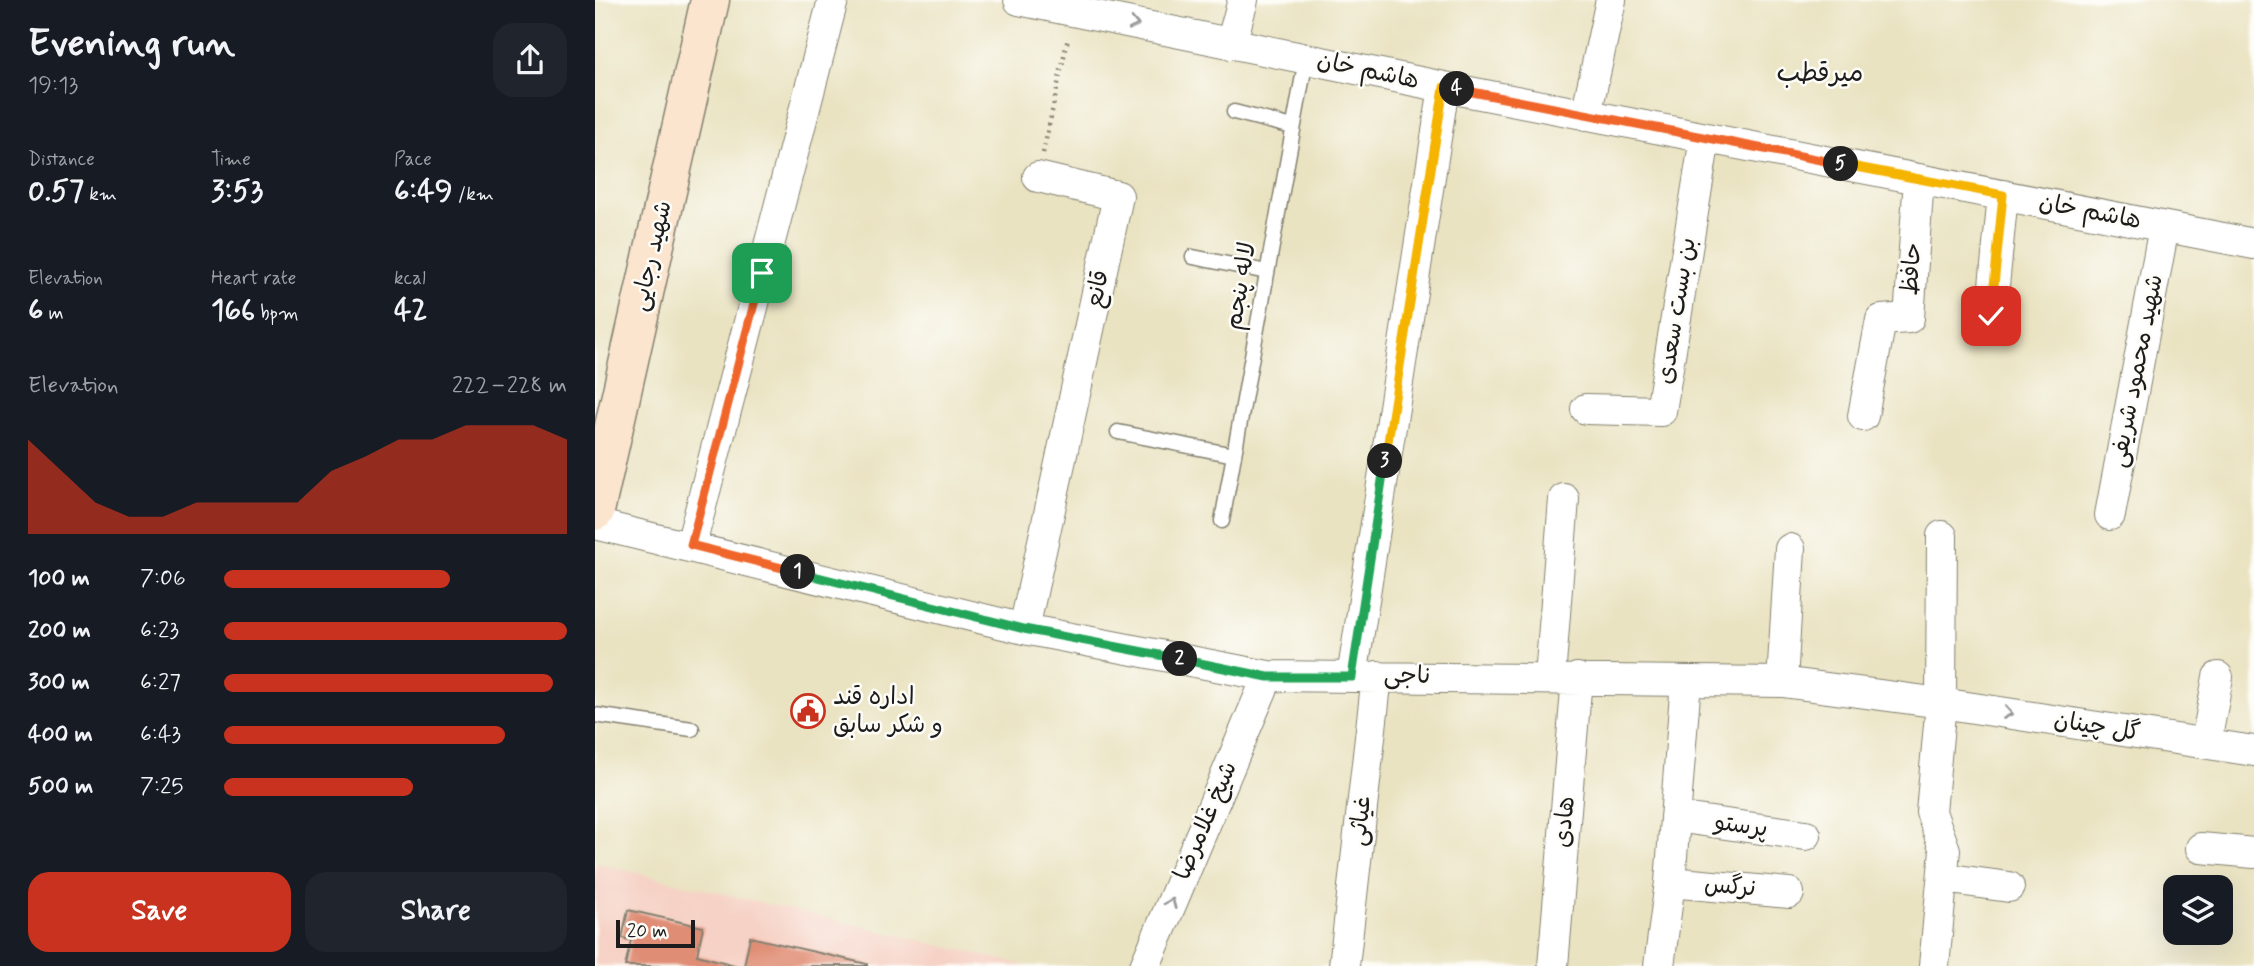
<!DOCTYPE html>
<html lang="en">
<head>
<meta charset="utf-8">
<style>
  body { margin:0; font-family:Mynerve,"Playpen Sans Arabic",sans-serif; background:#20242c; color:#f1f3f6; height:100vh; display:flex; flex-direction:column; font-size:26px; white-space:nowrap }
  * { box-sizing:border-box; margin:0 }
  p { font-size:23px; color:#9ea1a6 }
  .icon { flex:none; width:38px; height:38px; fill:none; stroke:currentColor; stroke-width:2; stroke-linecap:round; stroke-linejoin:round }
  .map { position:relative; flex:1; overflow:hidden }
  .details { display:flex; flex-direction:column; background:#171b24; width:595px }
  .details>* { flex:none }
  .controls { position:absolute; left:1568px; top:875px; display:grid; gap:14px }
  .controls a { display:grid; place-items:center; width:70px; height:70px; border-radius:14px; background:#171b24; box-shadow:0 7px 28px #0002; font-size:35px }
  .scale { position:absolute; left:21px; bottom:18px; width:79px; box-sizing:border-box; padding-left:7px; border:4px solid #1c1c1c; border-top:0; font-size:19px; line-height:24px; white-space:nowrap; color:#1c1c1c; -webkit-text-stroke:5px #fdfcf7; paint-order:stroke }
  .pin { position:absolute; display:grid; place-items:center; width:60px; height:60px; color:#fff; margin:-30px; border-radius:14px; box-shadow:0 4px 10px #0006 }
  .km { position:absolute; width:35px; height:35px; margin:-18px; border-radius:50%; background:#222; color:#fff; font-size:19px; line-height:35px; text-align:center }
  .round { display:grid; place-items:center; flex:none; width:74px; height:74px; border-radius:21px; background:#20242c }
  .overview { display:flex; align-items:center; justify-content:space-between; height:119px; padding:0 28px }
  h1 { font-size:38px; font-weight:700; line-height:52px }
  .metrics { display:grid; grid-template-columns:repeat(3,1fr); gap:10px; height:119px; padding:7px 28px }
  .metrics div { display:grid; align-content:center }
  .metrics b { font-size:30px; font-weight:700 }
  .metrics small { font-size:19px; font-weight:400 }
  .metrics p { font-size:19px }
  .chart { height:196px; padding:14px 28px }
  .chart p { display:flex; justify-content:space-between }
  .chart svg { width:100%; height:126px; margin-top:7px; fill:#c8321e; opacity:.7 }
  .primary-button { display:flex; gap:14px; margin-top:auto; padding:14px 28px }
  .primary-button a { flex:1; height:80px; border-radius:21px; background:#c8321e; color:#fff; font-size:28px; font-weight:700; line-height:80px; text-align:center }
  .primary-button a+a { background:#20242c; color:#f1f3f6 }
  ul { padding:0 28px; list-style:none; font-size:23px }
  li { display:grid; grid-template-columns:112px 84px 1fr; align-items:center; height:52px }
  li i { height:18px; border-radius:9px; background:#c8321e }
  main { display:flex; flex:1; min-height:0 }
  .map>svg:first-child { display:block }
  .built { fill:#f6d1c5 }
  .building { fill:#e08d74 }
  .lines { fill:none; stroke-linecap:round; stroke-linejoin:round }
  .service-casing { stroke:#83806f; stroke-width:17 }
  .minor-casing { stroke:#83806f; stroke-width:32 }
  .secondary-casing { stroke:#83806f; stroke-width:41 }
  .path { stroke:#83806f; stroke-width:4.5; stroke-dasharray:2 5; stroke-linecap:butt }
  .service { stroke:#fff; stroke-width:14 }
  .minor { stroke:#fff; stroke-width:30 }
  .secondary { stroke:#fbe5cf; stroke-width:38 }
  .oneway { stroke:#999 }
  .split-1-casing { stroke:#fff; stroke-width:14 }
  .split-2-casing { stroke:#fff; stroke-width:14 }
  .split-3-casing { stroke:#fff; stroke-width:14 }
  .split-4-casing { stroke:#fff; stroke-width:14 }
  .split-5-casing { stroke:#fff; stroke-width:14 }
  .split-6-casing { stroke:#fff; stroke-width:14 }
  .split-1 { stroke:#f0652b; stroke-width:9 }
  .split-2 { stroke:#22a559; stroke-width:9 }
  .split-3 { stroke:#22a559; stroke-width:9 }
  .split-4 { stroke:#f5b400; stroke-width:9 }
  .split-5 { stroke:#f0652b; stroke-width:9 }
  .split-6 { stroke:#f5b400; stroke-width:9 }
  .labels { text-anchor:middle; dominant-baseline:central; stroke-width:5; stroke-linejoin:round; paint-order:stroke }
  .street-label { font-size:24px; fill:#1c1c1c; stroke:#fdfcf7 }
  .poi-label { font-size:24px; fill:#1c1c1c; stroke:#fdfcf7; text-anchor:start }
  .neighbourhood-label { font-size:26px; fill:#1c1c1c; stroke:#fdfcf7 }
</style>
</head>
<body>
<main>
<section class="details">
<div class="overview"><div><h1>Evening run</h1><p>19:13</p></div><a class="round"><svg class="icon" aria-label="share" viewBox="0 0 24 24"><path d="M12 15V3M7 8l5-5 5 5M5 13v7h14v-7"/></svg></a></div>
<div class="metrics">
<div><p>Distance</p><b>0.57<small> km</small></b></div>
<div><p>Time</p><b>3:53</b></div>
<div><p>Pace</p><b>6:49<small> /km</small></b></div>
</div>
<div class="metrics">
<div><p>Elevation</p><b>6<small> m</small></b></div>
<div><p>Heart rate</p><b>166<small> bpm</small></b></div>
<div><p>kcal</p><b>42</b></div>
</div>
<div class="chart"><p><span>Elevation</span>222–228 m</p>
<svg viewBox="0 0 160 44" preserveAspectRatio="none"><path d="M0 44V11L10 22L20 33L30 38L40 38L50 33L60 33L70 33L80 33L90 22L100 17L110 11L120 11L130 6L140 6L150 6L160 11V44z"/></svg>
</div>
<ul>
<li><b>100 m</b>7:06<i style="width:66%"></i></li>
<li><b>200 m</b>6:23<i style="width:100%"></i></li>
<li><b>300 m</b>6:27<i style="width:96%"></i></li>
<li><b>400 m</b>6:43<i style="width:82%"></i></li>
<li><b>500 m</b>7:25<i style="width:55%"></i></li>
</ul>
<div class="primary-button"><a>Save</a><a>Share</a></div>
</section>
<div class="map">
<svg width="1659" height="966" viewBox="0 0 1659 966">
  <rect width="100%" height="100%" fill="#fdfcf7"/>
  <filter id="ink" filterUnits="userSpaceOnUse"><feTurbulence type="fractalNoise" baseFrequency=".0143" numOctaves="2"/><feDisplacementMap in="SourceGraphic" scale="14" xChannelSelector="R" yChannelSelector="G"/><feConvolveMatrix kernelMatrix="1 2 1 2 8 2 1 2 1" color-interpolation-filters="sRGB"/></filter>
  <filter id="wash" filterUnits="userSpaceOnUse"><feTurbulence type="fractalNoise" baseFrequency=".00686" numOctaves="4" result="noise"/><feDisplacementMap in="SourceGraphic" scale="28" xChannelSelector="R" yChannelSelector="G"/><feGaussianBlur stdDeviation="1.57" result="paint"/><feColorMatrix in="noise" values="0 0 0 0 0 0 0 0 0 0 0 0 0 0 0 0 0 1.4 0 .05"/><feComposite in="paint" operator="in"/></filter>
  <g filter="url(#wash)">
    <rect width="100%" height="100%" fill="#eae3c2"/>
    <path class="built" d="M0 863 432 966H0Z"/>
    <g id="blocks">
      <path class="building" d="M33 910 108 927 102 955 143 966H30L36 940 27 938Z
        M155 937 272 964V966H149Z"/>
    </g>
  </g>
  <g filter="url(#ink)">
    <use href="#blocks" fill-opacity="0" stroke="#83806f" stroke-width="2"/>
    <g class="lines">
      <g class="service-casing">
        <path id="service" d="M639 112 698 127
          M598 257 672 272
          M523 432 639 455
          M627 521 711 59
          M0 715 97 729"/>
      </g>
      <g class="minor-casing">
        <path id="minor" d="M424 0 849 87 1659 244
          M636 44 648 0
          M991 115 1016 0
          M1396 316 1408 195
          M991 409 1066 411 1110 138
          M1268 416 1286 320 1314 318 1324 179
          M1515 515 1569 227
          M0 524 429 629 673 676 1187 682 1346 703 1659 751
          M96 545 238 0
          M429 629 523 196 443 177
          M757 677 849 87
          M955 678 969 499
          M1187 682 1195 549
          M1611 743 1623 677
          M1080 817 1211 835
          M1606 848 1659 853
          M1348 878 1414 887
          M1075 882 1194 893
          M550 966 673 676
          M749 966 782 676
          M958 966 982 678
          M1064 966 1075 882 1091 681
          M1339 966 1350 850 1336 812 1346 703 1347 536"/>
      </g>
      <g class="secondary-casing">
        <path id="secondary" d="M0 511 115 0"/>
      </g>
      <path class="path" d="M448 153 473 38"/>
      <use href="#service" class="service"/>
      <use href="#minor" class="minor"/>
      <use href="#secondary" class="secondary"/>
    </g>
    <defs><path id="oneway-chevron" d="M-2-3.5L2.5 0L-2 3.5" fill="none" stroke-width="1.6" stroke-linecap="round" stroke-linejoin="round" transform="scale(1.75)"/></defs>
    <g class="oneway">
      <use href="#oneway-chevron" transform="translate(539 24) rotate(12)"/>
      <use href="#oneway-chevron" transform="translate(1413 713) rotate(9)"/>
      <use href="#oneway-chevron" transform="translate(576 903) rotate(-67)"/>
    </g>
  </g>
  <g class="lines" filter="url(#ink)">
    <g class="split-1-casing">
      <path id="split-1" d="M167 273 96 545 203 572"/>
    </g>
    <g class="split-2-casing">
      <path id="split-2" d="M203 572 429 629 585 659"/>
    </g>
    <g class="split-3-casing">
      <path id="split-3" d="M585 659 673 677H757L790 461"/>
    </g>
    <g class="split-4-casing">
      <path id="split-4" d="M790 461 849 87 862 89"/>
    </g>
    <g class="split-5-casing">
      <path id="split-5" d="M862 89 1246 164"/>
    </g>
    <g class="split-6-casing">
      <path id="split-6" d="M1246 164 1408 195 1396 316"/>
    </g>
    <use href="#split-1" class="split-1"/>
    <use href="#split-2" class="split-2"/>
    <use href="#split-3" class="split-3"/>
    <use href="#split-4" class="split-4"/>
    <use href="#split-5" class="split-5"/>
    <use href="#split-6" class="split-6"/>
  </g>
  <defs>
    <g id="civic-ring" transform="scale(1.75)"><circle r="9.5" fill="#fdfcf7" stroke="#c8321e" stroke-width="1.5"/><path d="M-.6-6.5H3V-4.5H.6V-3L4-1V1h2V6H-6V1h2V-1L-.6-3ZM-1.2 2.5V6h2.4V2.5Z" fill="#c8321e"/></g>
  </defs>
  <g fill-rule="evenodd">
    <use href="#civic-ring" x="213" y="711"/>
  </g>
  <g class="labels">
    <g class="street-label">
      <text transform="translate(773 71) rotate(12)">هاشم خان</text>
      <text transform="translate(1495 212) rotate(11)">هاشم خان</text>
      <text transform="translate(57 256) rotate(-77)">شهید رجایی</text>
      <text transform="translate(1317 269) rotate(-86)">حافظ</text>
      <text transform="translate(646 286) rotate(-80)">لاله پنجم</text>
      <text transform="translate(503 289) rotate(-78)">قانع</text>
      <text transform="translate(1082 311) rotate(-81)">بن بست سعدی</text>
      <text transform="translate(1542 371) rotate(-79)">شهید محمود شریفی</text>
      <text transform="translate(812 676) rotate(1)">ناجی</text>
      <text transform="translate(1502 727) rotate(9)">گل چینان</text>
      <text transform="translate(611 821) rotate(-67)">شیخ غلامرضا</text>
      <text transform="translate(766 821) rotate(-84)">غیاثی</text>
      <text transform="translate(970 822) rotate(-85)">هادی</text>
      <text transform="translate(1146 826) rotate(8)">پرستو</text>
      <text transform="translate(1135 887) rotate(5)">نرگس</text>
    </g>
    <g class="poi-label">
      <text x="238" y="697">اداره قند<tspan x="238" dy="28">و شکر سابق</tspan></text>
    </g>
    <g class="neighbourhood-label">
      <text x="1225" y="74">میرقطب</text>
    </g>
  </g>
</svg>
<div class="controls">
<a><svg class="icon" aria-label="layers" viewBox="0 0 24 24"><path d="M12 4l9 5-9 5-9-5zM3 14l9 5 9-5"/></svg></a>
</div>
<div class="scale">20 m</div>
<div class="pin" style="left:167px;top:273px;background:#1e9e55"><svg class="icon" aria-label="arrive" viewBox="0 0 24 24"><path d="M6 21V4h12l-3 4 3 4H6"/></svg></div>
<div class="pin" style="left:1396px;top:316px;background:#d93025"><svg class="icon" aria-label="check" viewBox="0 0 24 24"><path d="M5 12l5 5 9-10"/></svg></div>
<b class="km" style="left:203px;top:572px">1</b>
<b class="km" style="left:585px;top:659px">2</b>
<b class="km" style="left:790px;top:461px">3</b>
<b class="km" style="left:862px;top:89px">4</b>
<b class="km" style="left:1246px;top:164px">5</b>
</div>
</main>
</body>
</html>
